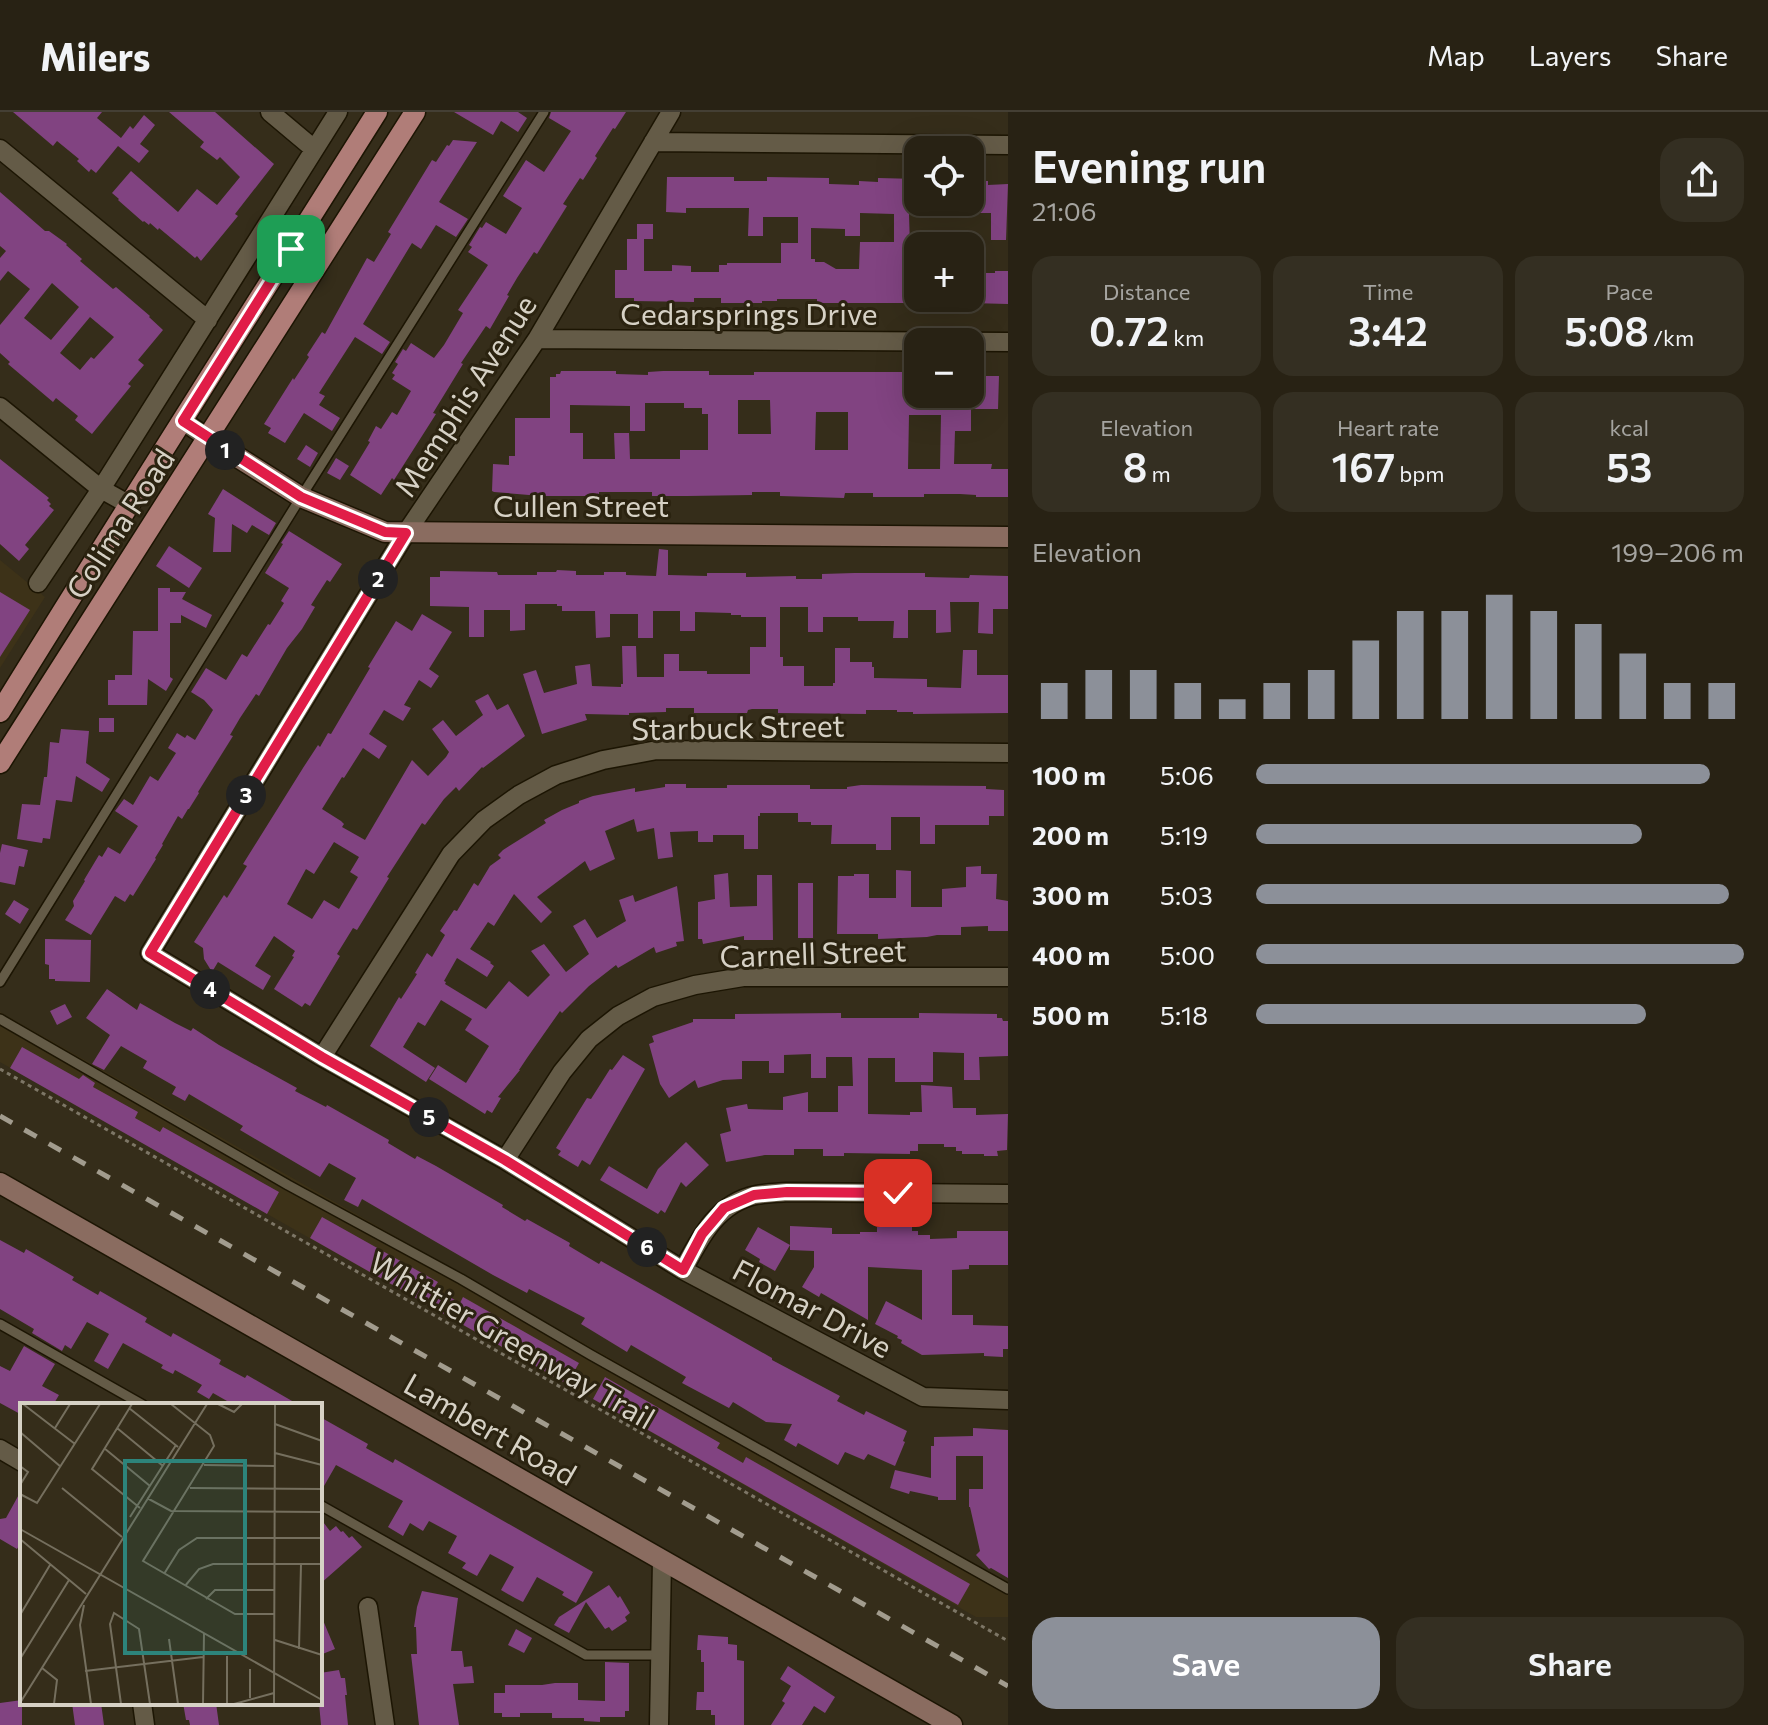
<!DOCTYPE html>
<html lang="en">
<head>
<meta charset="utf-8">
<style>
  body { margin:0; font-family:Commissioner,sans-serif; background:#342f22; color:#f1f3f6; height:100vh; display:flex; flex-direction:column; font-size:30px; white-space:nowrap }
  * { box-sizing:border-box; margin:0 }
  p { font-size:26px; color:#a5a4a0 }
  .icon { flex:none; width:44px; height:44px; fill:none; stroke:currentColor; stroke-width:2; stroke-linecap:round; stroke-linejoin:round }
  .map { position:relative; flex:1; overflow:hidden }
  .side { display:flex; flex-direction:column; background:#282214; width:760px }
  .side>* { flex:none }
  .tools { position:absolute; left:904px; top:24px; display:grid; gap:16px }
  .tools a { display:grid; place-items:center; width:80px; height:80px; border-radius:16px; background:#282214; box-shadow:0 8px 32px #0002,0 0 0 2px #443f34; font-size:40px }
  .pin { position:absolute; display:grid; place-items:center; width:68px; height:68px; color:#fff; margin:-34px; border-radius:16px; box-shadow:0 4px 12px #0006 }
  .km { position:absolute; width:40px; height:40px; margin:-20px; border-radius:50%; background:#222; color:#fff; font-size:22px; line-height:40px; text-align:center }
  .round { display:grid; place-items:center; flex:none; width:84px; height:84px; border-radius:24px; background:#342f22 }
  .overview { display:flex; align-items:center; justify-content:space-between; height:136px; padding:0 24px }
  h1 { font-size:44px; font-weight:600; line-height:60px }
  .metrics { display:grid; grid-template-columns:repeat(3,1fr); gap:12px; height:136px; padding:8px 24px }
  .metrics div { display:grid; align-content:center; border-radius:20px; background:#342f22; text-align:center }
  .metrics b { font-size:40px; font-weight:600 }
  .metrics small { font-size:22px; font-weight:400 }
  .metrics p { font-size:22px }
  .chart { height:224px; padding:16px 24px }
  .chart p { display:flex; justify-content:space-between }
  .chart svg { width:100%; height:144px; margin-top:8px; stroke:#8c9099; stroke-width:6 }
  .primary-button { display:flex; gap:16px; margin-top:auto; padding:16px 24px }
  .primary-button a { flex:1; height:92px; border-radius:24px; background:#8c9099; color:#fff; font-size:32px; font-weight:600; line-height:92px; text-align:center }
  .primary-button a+a { background:#342f22; color:#f1f3f6 }
  ul { padding:0 24px; list-style:none; font-size:26px }
  li { display:grid; grid-template-columns:128px 96px 1fr; align-items:center; height:60px }
  li i { height:20px; border-radius:10px; background:#8c9099 }
  header { display:flex; align-items:center; gap:48px; box-sizing:border-box; height:112px; padding:0 40px; background:#282214; border-bottom:2px solid #443f34 }
  header strong { font-size:38px }
  nav { display:flex; gap:44px; margin-inline-start:auto; font-size:28px }
  main { display:flex; flex:1; min-height:0 }
  .map>svg:first-child { display:block }
  .built { fill:#3d3218 }
  .building { fill:#814381; fill-rule:evenodd }
  .lines { fill:none; stroke-linecap:round; stroke-linejoin:round }
  .lane-casing { stroke:#1c1503; stroke-width:12 }
  .street-casing { stroke:#1c1503; stroke-width:21 }
  .secondary-casing { stroke:#1c1503; stroke-width:23 }
  .primary-casing { stroke:#1c1503; stroke-width:23 }
  .path { stroke:#7d7666; stroke-width:3; stroke-dasharray:4 4; stroke-linecap:butt }
  .lane { stroke:#645b47; stroke-width:9 }
  .street { stroke:#645b47; stroke-width:18 }
  .secondary { stroke:#8a6c60; stroke-width:20 }
  .primary { stroke:#b07d78; stroke-width:20 }
  .rail { stroke:#a29c8e; stroke-width:5; stroke-dasharray:14 14; stroke-linecap:butt }
  .route-casing { stroke:#fff; stroke-width:16 }
  .route { stroke:#e11d48; stroke-width:10 }
  .labels { text-anchor:middle; dominant-baseline:central; stroke-width:6; stroke-linejoin:round; paint-order:stroke }
  .street-label { font-size:30px; fill:#d6d1c5; stroke:#2b2310 }
  .inset-road { fill:none; stroke:#756f5e; stroke-width:2 }
  .view { fill:#2d847b; fill-opacity:0.15; stroke:#2d847b; stroke-width:4 }
  .inset-edge { fill:none; stroke:#d6d1c5; stroke-width:4 }
</style>
</head>
<body>
<header>
<strong>Milers</strong>
<nav><a>Map</a><a>Layers</a><a>Share</a></nav>
</header>
<main>
<div class="map">
<svg width="1008" height="1613" viewBox="0 0 1008 1613">
  <rect width="100%" height="100%" fill="#352d1a"/>
  <path class="built" d="M0 448 45 485 0 556Z
    M0 900 1008 1472V1505H976L0 950Z"/>
  <path class="building" d="M13 0H102L97 6 121 26 130 14 133 17 144 3 155 13 140 32 149 39 139 51 118 34 96 61 91 57 89 60 77 49 79 47 57 29 53 34Z
    M169 0H215L274 52 235 102 238 104 201 149 197 144 195 146 159 116 158 118 150 111 149 113 144 109 143 110 118 88 119 87 112 81 131 59 178 100 197 77 217 93 240 65 220 45 217 48 200 35 204 30Z
    M454 0H518L527 6 518 20 501 9 493 23Z
    M551 0H626L615 17 613 16 595 44 597 46 583 68 580 66 563 92 567 94 537 142 534 140 517 166 507 183 509 184 490 217 486 214 461 251 463 252 433 301 436 302 394 368 392 366 381 383 350 363 370 330 368 329 376 314 381 317 392 300 397 303 411 279 392 267 395 263 392 261 398 252 395 250 403 237 406 239 411 231 434 246 444 233 463 201 458 198 488 153 468 140 472 135 469 133 480 115 482 116 486 110 506 122 522 96 503 84 526 48 544 60 571 19 549 6Z
    M453 28 477 30 439 90 468 107 456 125 436 113 421 137 412 131 363 212 390 230 382 242 355 225 319 281 325 284 319 293 340 306 332 319 304 301 285 331 268 321 271 316 264 312 293 266 294 268 309 245 307 243 322 220 325 222 367 146 374 150 391 122 388 120 432 48 436 50 447 33 449 34Z
    M667 65H734V69H767V65L829 66V72L859 73V69L878 70V66L918 67V100L909 102 911 167H918V188H909V191H817V187H777V189H762V191H721V186H694V190L634 189V186H615V158H627V127H644V159H672V153L691 154V160H719V153H727V151H781V131H798V105H763V124H748L749 96H686V101L666 100ZM860 101 894 102V130H860L859 157H836L824 150H815V147H811V116L845 117V124H860Z
    M970 69H988V73L1008 72 1006 128H991V101H970Z
    M0 80 45 119H49L67 132 66 133 82 147 80 149 113 177 116 175 150 204 149 205 163 218 138 248 144 253 128 272 131 274 92 322 75 308 78 304 56 286 53 290 8 252 10 250 0 241V213L30 177 8 159 0 169V146L6 139 0 134ZM52 171 79 195 51 228 24 206ZM90 205 114 225 94 247 91 245 80 258 60 241Z
    M637 112H653V127H637Z
    M995 159H1008V192L970 191V161H995Z
    M561 259H616V262L648 263V260L663 259H709V263H754V260H918V282H970V264H999L998 297H971V319H955L954 352H992L991 357H1008V385H976V383L960 382H924V385H873V381H845L844 386 780 384V380H752V383L688 384H652V380H599V384H541L494 380 492 379 493 352 509 353V344H515V306H550V265H556V262H560ZM738 288H770L771 322H738ZM645 291H684V296H702V302H708V338H680V347H630L629 321H614L615 347H583V321H570V293L630 294V319H645ZM816 300H848V338H815ZM909 303H941L940 357H908Z
    M306 333 318 341 310 355 297 347Z
    M336 346 349 354 340 368 327 361Z
    M0 347 49 386 47 388 51 392 49 394 54 398 25 433 29 437 19 449 0 432Z
    M223 377 276 411 269 423 252 413 247 421 232 412 231 440H213L215 406 208 402Z
    M289 419 342 452 330 470 327 468 311 493 315 495 302 517 287 536 259 584 256 582 240 606 230 623 233 624 198 680 199 681 189 697H188L182 707 178 704 162 732 163 733 155 746 156 747 133 784 130 782 125 790 115 784 91 823 65 808 74 794 73 789 85 769 84 768 99 743 102 745 108 735 120 742 138 714 115 699 124 687 133 693 150 664 158 669 176 641 168 636 177 621 185 626 187 623 195 628 213 598 204 588 191 580 206 556 226 568 242 542 247 545 268 512 270 513 284 491 281 489 289 476 265 461 283 432 281 431Z
    M169 434 202 456 189 476 156 454Z
    M659 437 668 438V463L707 464V461H746V465L796 464V467H822V462L854 461H925V465L969 466 970 463 1008 464V497H993V522L978 521 979 490H950L951 520 936 521V498H908V526H893L894 509H858V505H823V520H808V495H780V545H783V554H804V574H833V571H835V536H850V550H872V555H874V566L927 567V575L961 576 963 538H977V563H1008V601L913 602V600H897V598H866V602L778 601V597H752L748 598 747 601H694V596H666V600L629 601V603L585 602 587 608 542 622 523 562 536 558 544 581 577 572 575 554 590 552 592 574 621 575V572H623L622 534H636L637 565H664V542H679V559H707V562H750V535H766V505H741V503H731V501L695 500V519H680V499H653V526H638V502H610V525L596 526 595 499H562V494H557V492H525V518L510 519V498H484V525H469V495L430 494V465H440V459L497 460 498 463H537V460H556L557 458 576 459V463H604V460H626V463L656 464Z
    M158 476H170V480H186L182 487 212 503 206 516 181 503V511H170V565L173 567 166 579 148 567 147 593H108V568H115V563H132L133 519H158Z
    M0 480 30 498 0 545Z
    M422 502 452 520 429 557 439 564 431 576 419 568 404 593 411 596 403 609 384 598 369 622 387 634 379 647 363 636 344 666 342 665 322 697 341 709 344 712 342 715 365 728 412 648 428 664 446 645 449 640 432 617 443 608 456 624 483 603 475 589 488 582 497 598 508 592 525 624 483 656 482 655 459 679 456 675 444 687 425 713 422 711 387 765 389 766 357 818 353 816 337 842 340 844 310 894 305 891 302 895 274 877 294 845 292 844 295 839 274 824 255 854 271 864 263 878 218 850 212 860 204 847 203 836 194 830 224 783 227 786 247 754 243 752 303 656 318 633 320 635 328 621 331 622 370 556 368 555 396 509 412 519ZM334 730 359 745 350 760 358 765 339 797 324 788 312 807 287 792 306 757 314 762Z
    M99 606H114V620H99Z
    M61 617 89 619 86 651 110 667 102 680 76 664 72 690 56 688 50 727 43 726 42 731 17 727 22 692 40 693 44 665H47L50 630 59 631Z
    M665 672H686V676H727V673H810V677H847V675L861 673 986 674V677L1004 678V704H989V713H935V732H920V705H891V738H876V732H831L832 713H811V710H798V701H760V704H758V737H744V723H713V730H698V719L670 720 673 745 658 747 654 716 637 720 634 707 605 719 615 747 590 759 585 749 537 785 552 800 541 811 514 782 494 814 488 810 470 837 491 850 490 851 494 854 487 865 457 846 444 869 446 870 445 872 486 897 509 869 528 885 550 863 531 839 544 832 566 860 589 842 573 814 585 807 597 826 626 809 619 788 633 783 635 790 677 774 684 829 676 830 677 834 656 841 654 835 618 856 616 853 589 874 562 901 560 899 527 946 519 958H520L498 985 501 986 492 1001 487 998 485 1002 429 967 438 953 466 971 489 934 465 918 472 907 441 888 425 914 418 910 403 935 435 956 426 970 370 934 399 885 401 887 417 862 415 861 427 841 432 845 445 823 440 819 454 798 457 799 474 771 478 774 490 754 501 746 498 743 503 738 546 711 544 708 562 698 579 691V689L593 684 635 676V680L665 675Z
    M2 732 28 738 24 755 19 754 15 773 0 770V741Z
    M981 754V762H997L996 787 1008 789V819H988V814L961 815V823H937L927 825 878 827V822H837L838 764H854V762H869V786H896V758L911 759V795H942V777L966 775V755Z
    M728 761 730 795 757 794V763H772L773 828H744V824L703 832 702 827H698V790L715 787 714 763Z
    M798 771H813V826H798Z
    M14 788 29 797 20 812 5 802Z
    M45 827 91 828 90 870 55 869V867H49V853L45 852Z
    M107 877 137 898 140 891 175 911 191 919 193 916 219 933 297 976 295 979 326 995 327 993 389 1028 388 1031 415 1047 417 1044 436 1054 503 1093 502 1095 525 1109 527 1107 570 1131 569 1134 599 1152 601 1149 772 1246V1248L840 1284 837 1289 864 1303 866 1299 907 1319 903 1329 905 1330 895 1354 868 1342 864 1348 845 1340 838 1353 798 1331 796 1335 784 1328 792 1312 766 1310 733 1290 729 1296 682 1271 686 1265 631 1233 627 1240 581 1212 585 1206 529 1177 527 1181 493 1163 362 1087 358 1095 344 1088 356 1066 329 1051 320 1065 240 1018 243 1014 189 982 185 989 172 982 176 975 143 956 147 949 121 934 104 958 92 952 110 923 86 906Z
    M65 892 72 905 57 913 50 899Z
    M841 901V906H919V901L997 902V906H1002L1003 909H1008V944L979 945 980 968H964V941L933 940V970H895V946H868V1002L910 1003V1000H922L921 973 952 975 953 996H976V1003L1008 1002 1007 1038 997 1039 998 1044H984V1042H962V1039H956V1035H944V1032H918V1039H910V1042L844 1041V1044H823V1037H794V1043H765L726 1050 720 1022 731 1019 726 996 747 992 748 997 783 998V985L808 980V1000H838V974H853L852 945H826V966H811V942L784 943V961H769V949H742V967L723 968 698 976 695 968 669 986 660 972 649 932 654 930 652 924 693 910V907H735V902Z
    M22 935 79 967 83 963 95 971 93 975 138 1000 135 1006 160 1020 163 1015 279 1080 267 1102 10 956Z
    M623 943 645 957 590 1053 582 1048 578 1055 558 1043 561 1039 556 1036 587 986 591 987 610 957 612 958Z
    M686 1030 709 1053 686 1075 681 1070 665 1101 661 1098 658 1102 600 1068 609 1054 647 1077 658 1057Z
    M322 1105 438 1170 434 1176 460 1191 463 1185 579 1251 567 1272 310 1126Z
    M790 1114 832 1116V1122H860V1120H877V1115H912V1119H918V1123H930V1127L957 1126V1119H1008V1153H969V1157L952 1158V1203H973V1213L1008 1214V1237H1003V1245L984 1244V1241L922 1243 901 1231 902 1228 897 1226 898 1224 875 1212 886 1189 922 1208V1158L868 1155V1208L821 1181 819 1185 802 1175 814 1155V1139L790 1138Z
    M758 1115 790 1133 775 1159 759 1150 760 1147 745 1138Z
    M0 1128 24 1141 26 1137 74 1165 72 1168 98 1183 100 1179 147 1206 145 1210 171 1225 173 1221 221 1248 219 1252 245 1266 247 1263 299 1293H234L213 1281 209 1287 197 1280 202 1273 175 1258 173 1262 161 1256 163 1253 123 1231 108 1257 94 1249 109 1222 87 1210 71 1237 65 1233 62 1239 32 1221 34 1217 0 1197Z
    M24 1234 55 1252 42 1274 59 1283 53 1293H22V1303L0 1291V1254L10 1259Z
    M605 1265 720 1331 717 1336 743 1351 746 1345 970 1472 958 1493 593 1287Z
    M320 1305 368 1332 366 1336 393 1351 395 1347 593 1460 576 1491 562 1483 564 1480 537 1465 523 1490 515 1486 501 1478 514 1455 490 1442 477 1464 462 1456 466 1451 448 1441 457 1424 429 1409 423 1419 410 1411 403 1424 388 1415 403 1389 336 1353 320 1381Z
    M973 1316 1008 1318V1466L991 1456 989 1457 976 1443 980 1439 970 1395H969V1377H983V1344H956V1388H938V1385L910 1379 909 1382 890 1376 895 1358 931 1366V1334H934V1325L973 1324Z
    M22 1377V1429L17 1437 0 1427V1407L6 1406Z
    M320 1406 330 1419 336 1414 341 1420 343 1419 349 1426 352 1424 362 1435 320 1472Z
    M609 1473 618 1486 620 1484 630 1501 625 1505 627 1509 612 1519 609 1515 605 1517 586 1490 569 1521 554 1513 559 1505Z
    M422 1479 458 1486 451 1539H462L464 1555 472 1554 474 1571 453 1572 459 1613H419L411 1542H417L416 1515H414L417 1495Z
    M320 1501 335 1537 320 1543Z
    M516 1517 532 1526 524 1541 508 1533Z
    M698 1523 728 1525V1532L737 1533V1548L744 1549V1613H715V1603H711V1598H696L697 1580H704V1550H701V1538H697Z
    M605 1550 629 1551V1599H625V1605H600V1610L584 1609V1606H552V1601H520V1605H502V1601H494V1581H505V1573H542L555 1571H578V1588L605 1589Z
    M788 1554 835 1585 825 1601 814 1594 802 1613H771L785 1591 782 1589 791 1574 780 1567Z
    M339 1558 341 1566H345L347 1583H345L348 1613H321L319 1591 320 1561Z
    M22 1588V1613H0V1591Z
    M72 1591H101L104 1613H75Z
    M183 1591H216L219 1613H190L189 1608H186Z"/>
  <g class="lines">
    <g class="lane-casing">
      <path id="lane" d="M0 870 301 385 544 0
        M0 907 288 1073 461 1167 591 1243 1008 1477
        M0 1212 143 1293
        M320 1393 586 1543H661"/>
    </g>
    <g class="street-casing">
      <path id="street" d="M270 0 314 37
        M671 0 537 227 406 421 150 841 322 945 505 1048 683 1158 923 1285 1008 1288
        M653 30 1008 33
        M0 37 208 208
        M537 227 1008 230
        M0 295 101 377 128 392
        M183 309 209 327
        M38 471 101 377 338 0
        M322 945 451 742 484 708 519 683 556 663 603 648 657 638 1008 641
        M505 1048 562 960 589 927 618 904 653 885 695 873 743 865H1008
        M683 1158C700 1126 717 1091 756 1083 766 1081 777 1081 787 1080L1008 1082
        M0 1337 22 1350
        M368 1495 385 1613
        M142 1591 145 1613
        M659 1613 662 1448"/>
    </g>
    <g class="secondary-casing">
      <path id="secondary" d="M209 327 301 385 385 420 1008 425
        M0 1071 952 1613"/>
    </g>
    <g class="primary-casing">
      <path id="primary" d="M0 600C124 399 251 200 377 0
        M0 651C139 435 277 218 415 0"/>
    </g>
    <path class="path" d="M0 957 1008 1529"/>
    <use href="#lane" class="lane"/>
    <use href="#street" class="street"/>
    <use href="#secondary" class="secondary"/>
    <use href="#primary" class="primary"/>
    <path class="rail" d="M0 1004 1008 1574"/>
  </g>
  <g class="lines">
    <g class="route-casing">
      <path id="route" d="M291 137 183 309 301 385 385 420 406 421 150 841 322 945 505 1048 683 1158 702 1122 724 1096 754 1083 787 1080 898 1081"/>
    </g>
    <use href="#route" class="route"/>
  </g>
  <g class="labels">
    <g class="street-label">
      <text x="749" y="200">Cedarsprings Drive</text>
      <text transform="translate(464 283) rotate(-57)">Memphis Avenue</text>
      <text x="581" y="392">Cullen Street</text>
      <text transform="translate(119 411) rotate(-57)">Colima Road</text>
      <text transform="translate(738 614) rotate(-1)">Starbuck Street</text>
      <text transform="translate(813 840) rotate(-2)">Carnell Street</text>
      <text transform="translate(813 1195) rotate(28)">Flomar Drive</text>
      <text transform="translate(513 1227) rotate(30)">Whittier Greenway Trail</text>
      <text transform="translate(491 1316) rotate(30)">Lambert Road</text>
    </g>
  </g>
  <g transform="translate(20 1291)">
    <rect width="302" height="302" fill="#352d1a"/>
    <path class="inset-road" d="M3 1 55 41M112 1 72 66 120 105M151 1 190 32 194 43 123 158 215 211H254M198 1 214 9 222 1M109 5 158 44M255 21 302 38M35 25 50 1M97 25 143 63M0 29 41 64M84 45 130 83M255 50 302 62M184 62 255 63M0 63 8 69 0 82M42 85 102 134M170 85 302 86M0 91 17 100 80 1M127 95 151 108 302 109M110 114 156 42M0 126 302 297M0 136 66 191M144 171 159 147 177 135H302M165 183 179 166 193 161H302M186 196 195 187H255M64 202 60 222 71 301M0 212 30 162M149 236 158 301M255 237 302 252M279 246 281 161M207 253V301M0 256 49 177M22 265 37 277 34 301M65 268 183 254M230 295V266M0 300 187 1M101 301 90 221 94 210 119 226 130 301M183 301 184 230M214 301 254 290M254 301 255 1"/>
    <path class="view" d="M105 58H225V250H105Z"/>
    <rect width="302" height="302" class="inset-edge"/>
  </g>
</svg>
<div class="tools">
<a><svg class="icon" aria-label="locate" viewBox="0 0 24 24"><circle cx="12" cy="12" r="6"/><path d="M12 2v4M12 18v4M2 12h4M18 12h4"/></svg></a>
<a>+</a>
<a>−</a>
</div>
<div class="pin" style="left:291px;top:137px;background:#1e9e55"><svg class="icon" aria-label="arrive" viewBox="0 0 24 24"><path d="M6 21V4h12l-3 4 3 4H6"/></svg></div>
<div class="pin" style="left:898px;top:1081px;background:#d93025"><svg class="icon" aria-label="check" viewBox="0 0 24 24"><path d="M5 12l5 5 9-10"/></svg></div>
<b class="km" style="left:225px;top:338px">1</b>
<b class="km" style="left:378px;top:467px">2</b>
<b class="km" style="left:246px;top:683px">3</b>
<b class="km" style="left:210px;top:877px">4</b>
<b class="km" style="left:429px;top:1005px">5</b>
<b class="km" style="left:647px;top:1135px">6</b>
</div>
<section class="side">
<div class="overview"><div><h1>Evening run</h1><p>21:06</p></div><a class="round"><svg class="icon" aria-label="share" viewBox="0 0 24 24"><path d="M12 15V3M7 8l5-5 5 5M5 13v7h14v-7"/></svg></a></div>
<div class="metrics">
<div><p>Distance</p><b>0.72<small> km</small></b></div>
<div><p>Time</p><b>3:42</b></div>
<div><p>Pace</p><b>5:08<small> /km</small></b></div>
</div>
<div class="metrics">
<div><p>Elevation</p><b>8<small> m</small></b></div>
<div><p>Heart rate</p><b>167<small> bpm</small></b></div>
<div><p>kcal</p><b>53</b></div>
</div>
<div class="chart"><p><span>Elevation</span>199–206 m</p>
<svg viewBox="0 0 160 44" preserveAspectRatio="none"><path d="M5 44V33M15 44V29M25 44V29M35 44V33M45 44V38M55 44V33M65 44V29M75 44V20M85 44V11M95 44V11M105 44V6M115 44V11M125 44V15M135 44V24M145 44V33M155 44V33"/></svg>
</div>
<ul>
<li><b>100 m</b>5:06<i style="width:93%"></i></li>
<li><b>200 m</b>5:19<i style="width:79%"></i></li>
<li><b>300 m</b>5:03<i style="width:97%"></i></li>
<li><b>400 m</b>5:00<i style="width:100%"></i></li>
<li><b>500 m</b>5:18<i style="width:80%"></i></li>
</ul>
<div class="primary-button"><a>Save</a><a>Share</a></div>
</section>
</main>
</body>
</html>
